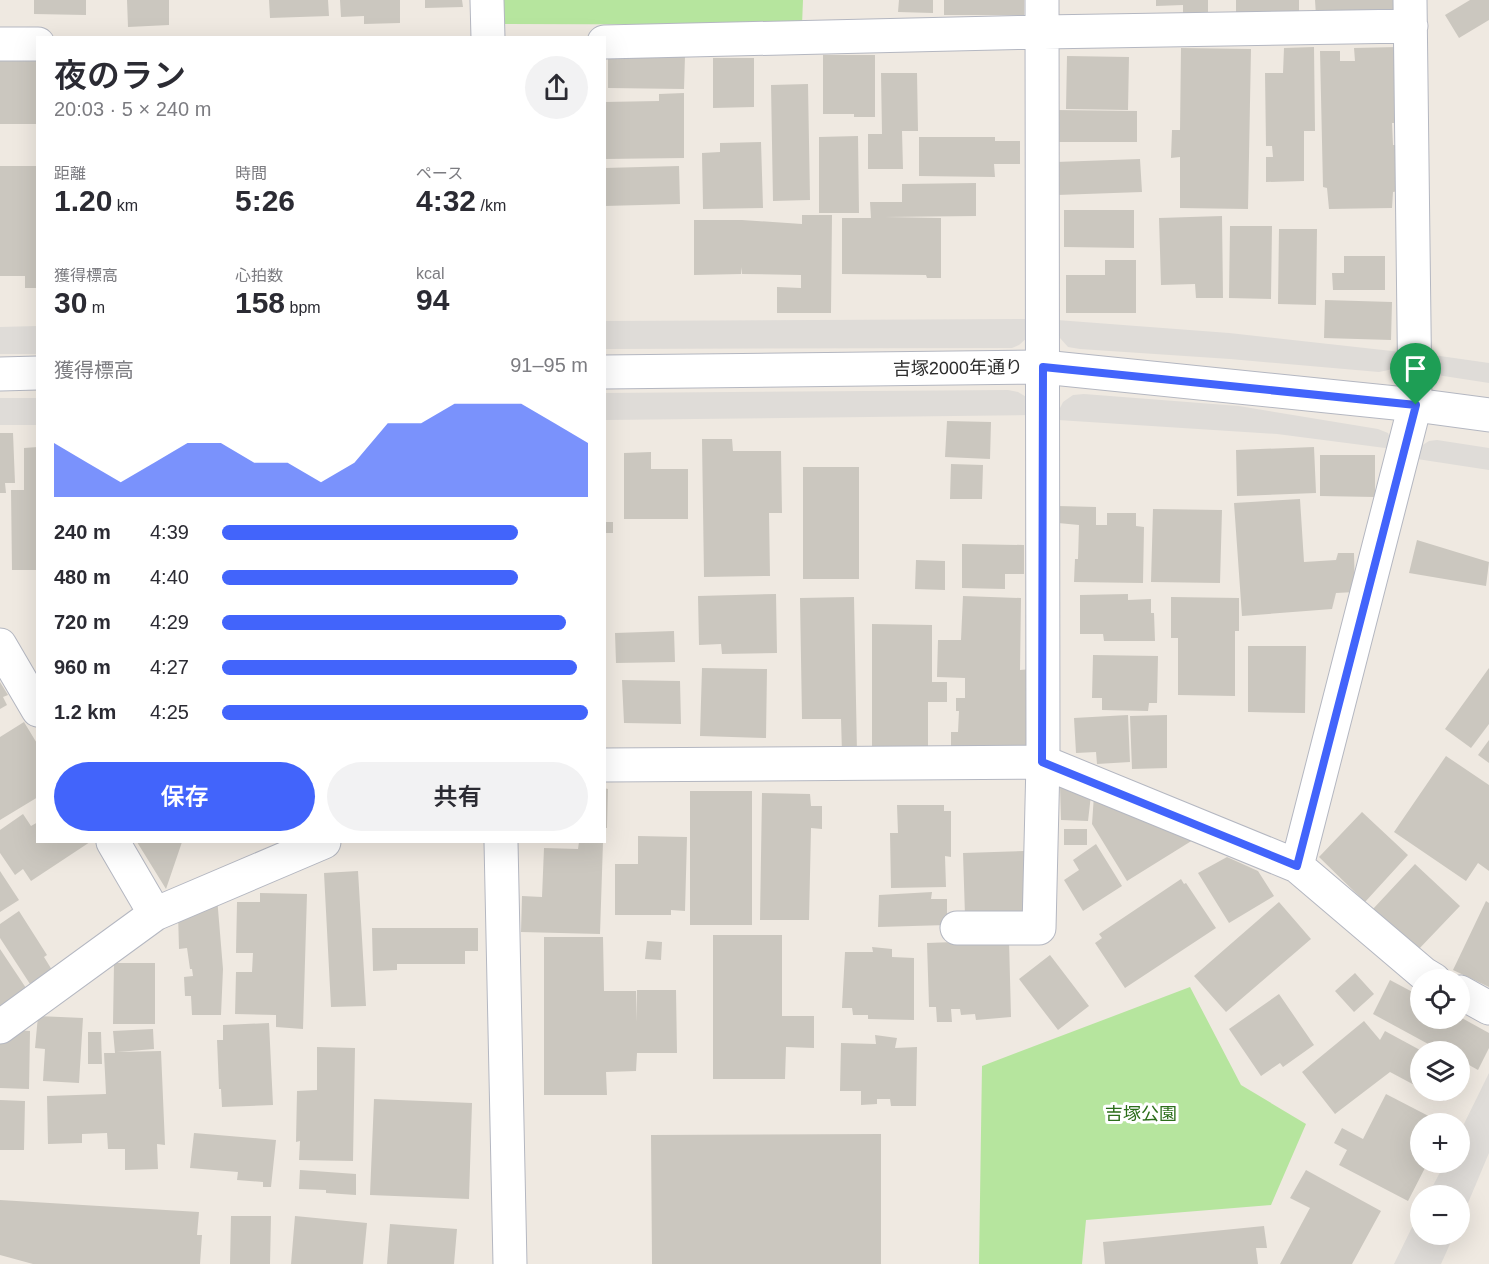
<!DOCTYPE html>
<html lang="ja">
<head>
<meta charset="utf-8">
<style>
  body { margin:0; font-family:Helvetica,"Noto Sans JP",sans-serif; background:#f2f2f3; color:#2b2b33; height:100vh; display:flex; flex-direction:column; font-size:22px; white-space:nowrap }
  * { box-sizing:border-box; margin:0 }
  p { font-size:20px; color:#7c7c81 }
  .icon { flex:none; width:33px; height:33px; fill:none; stroke:currentColor; stroke-width:2; stroke-linecap:round; stroke-linejoin:round }
  .map { position:relative; flex:1; overflow:hidden }
  .sheet { position:absolute; left:36px; top:36px; width:570px; height:807px; display:flex; flex-direction:column; background:#fff; border-radius:0px; box-shadow:0 6px 24px #0002 }
  .sheet>* { flex:none }
  .tools { position:absolute; left:1410px; top:969px; display:grid; gap:12px }
  .tools a { display:grid; place-items:center; width:60px; height:60px; border-radius:50%; background:#fff; box-shadow:0 6px 24px #0002; font-size:30px }
  .pin { position:absolute; display:grid; place-items:center; width:51px; height:51px; color:#fff; margin:-62px -26px; border-radius:50% 50% 50% 0; rotate:-45deg; box-shadow:0 0 6px #0007 }
  .pin .icon { rotate:45deg }
  .round { display:grid; place-items:center; flex:none; width:63px; height:63px; border-radius:32px; background:#f2f2f3 }
  .summary { display:flex; align-items:center; justify-content:space-between; height:102px; padding:0 18px }
  h1 { font-size:33px; font-weight:600; line-height:45px }
  .figures { display:grid; grid-template-columns:repeat(3,1fr); gap:9px; height:102px; padding:6px 18px }
  .figures div { display:grid; align-content:center }
  .figures b { font-size:30px; font-weight:600 }
  .figures small { font-size:16px; font-weight:400 }
  .figures p { font-size:16px }
  .chart { height:168px; padding:12px 18px }
  .chart p { display:flex; justify-content:space-between }
  .chart svg { width:100%; height:108px; margin-top:6px; fill:#4264fb; opacity:.7 }
  .cta { display:flex; gap:12px; margin-top:auto; padding:12px 18px }
  .cta a { flex:1; height:69px; border-radius:36px; background:#4264fb; color:#fff; font-size:24px; font-weight:600; line-height:69px; text-align:center }
  .cta a+a { background:#f2f2f3; color:#2b2b33 }
  ul { padding:0 18px; list-style:none; font-size:20px }
  li { display:grid; grid-template-columns:96px 72px 1fr; align-items:center; height:45px }
  li i { height:15px; border-radius:8px; background:#4264fb }
  .map>svg:first-child { display:block }
  .green { fill:#b6e59e }
  .plaza { fill:#dfdcd8 }
  .building { fill:#cbc7bf }
  .lines { fill:none; stroke-linecap:round; stroke-linejoin:round }
  .minor-casing { stroke:#b4b7c1; stroke-width:35 }
  .tertiary-casing { stroke:#b4b7c1; stroke-width:35 }
  .minor { stroke:#fff; stroke-width:33 }
  .tertiary { stroke:#fff; stroke-width:33 }
  .route-casing { stroke:#fff; stroke-width:12 }
  .route { stroke:#4264fb; stroke-width:8 }
  .labels { text-anchor:middle; dominant-baseline:central; stroke-width:6; stroke-linejoin:round; paint-order:stroke }
  .street-label { font-size:18px; fill:#2e2e2e; stroke:#fff }
  .park-label { font-size:18px; fill:#2c6e1b; stroke:#fff }
</style>
</head>
<body>
<div class="map">
<svg width="1489" height="1264" viewBox="0 0 1489 1264">
  <rect width="100%" height="100%" fill="#efe9e1"/>
  <path class="green" d="M504 0H803L802 25 503 24Z
    M1190 987 1241 1085 1306 1124 1271 1205 1086 1220 1082 1264H979L982 1066Z"/>
  <path class="plaza" d="M1032 319 1028 337 1019 345 1012 348 605 349 604 321Z
    M1057 320 1229 333 1401 352 1400 363 1393 369 1379 372 1230 359 1080 349 1068 347 1060 338 1056 329Z
    M37 326V354H0V327Z
    M1426 354 1489 363V383L1437 375 1430 367Z
    M1008 390 1018 392 1028 398 1032 415 605 420 604 393Z
    M1084 394 1239 406 1378 429 1388 433 1393 445V449L1277 434 1058 420V412L1063 402 1073 395Z
    M0 398H37V425H0Z
    M1437 440 1489 448V470L1417 459 1421 446 1429 441Z
    M1489 1073V1153L1460 1222V1196L1428 1195 1445 1163 1460 1162V1132Z
    M1420 1211V1234L1454 1235 1441 1264H1394Z"/>
  <path class="building" d="M34 0H86V15L34 14Z
    M127 0H169V25L128 27Z
    M269 0H328L329 16 270 18Z
    M340 0H400V23L364 24V16L341 17Z
    M425 0H462L463 7 425 8Z
    M899 0H933V13L898 12Z
    M944 0H1024V15H944Z
    M1156 0H1208V17H1183V5L1156 6Z
    M1236 0H1299V11L1236 13Z
    M1315 0H1396V16H1316Z
    M1470 0H1489V20L1459 38 1445 15Z
    M1314 47 1315 131H1304V181L1266 182V157H1273L1272 146H1266L1265 73H1283L1284 48Z
    M1398 47 1396 123H1392L1393 145H1399V191L1393 192 1392 208 1329 209 1327 188 1323 187 1320 51H1340V61H1355L1354 48Z
    M1181 48 1251 49 1248 209 1180 208V157L1171 158 1172 130H1180Z
    M823 55H875V117H854V114H823Z
    M685 56 684 89 608 88V57Z
    M1067 56 1129 57 1128 110 1066 109Z
    M38 57V124H0V58Z
    M713 58H754V107L713 108Z
    M881 73H917L918 131H902L903 169H868V134H882Z
    M808 84 810 200 773 201 771 85Z
    M684 93V158L604 159V102L659 101V94Z
    M1056 110 1137 111V142H1057Z
    M858 136 859 213H819V137Z
    M919 137H995V141H1020V164H994L995 177 919 176Z
    M761 142 763 208 703 209 702 153 720 152V143Z
    M1140 159 1142 192 1057 195 1056 162Z
    M0 166H38V288H25V276H0Z
    M679 166 680 204 604 206V168Z
    M976 183V216L885 217 941 218V278H927L926 275 842 274V218H871L870 202H902V184Z
    M1064 210H1134V248L1064 247Z
    M802 215H832L831 313H777V287L801 288V275L742 274 741 267V274L694 275V220H742L802 224Z
    M1222 216 1223 298H1196L1195 284 1161 285 1159 218Z
    M1230 226H1272L1271 299 1229 298Z
    M1279 229H1317L1316 305 1278 304Z
    M1344 256H1385V290H1333L1332 273H1344Z
    M1105 260H1136V313H1066V275H1105Z
    M1325 300 1392 302 1391 340 1324 338Z
    M947 421 991 422 990 459 945 457Z
    M0 433H13L15 483H5L6 493H0Z
    M702 439H732L733 451H781L782 513H769L770 576 704 577Z
    M38 447V570H12L11 490H24V448Z
    M1314 447 1316 493 1237 496 1236 450Z
    M651 452V469H688V519H624V453Z
    M1320 455H1375V497L1320 496Z
    M951 464 983 465 982 499H950Z
    M803 467H859V579H803Z
    M1300 499 1304 562 1336 560 1338 553H1354L1355 592 1336 593 1332 609 1242 616 1234 503Z
    M1058 506 1096 507V525H1107V513H1136V526L1144 527 1143 583 1074 582 1075 559H1078L1079 525 1058 523Z
    M1153 509 1222 510 1220 583 1151 582Z
    M604 522H613V533H604Z
    M1417 540 1489 562 1486 586 1409 573Z
    M962 544 1024 545V574H1005V589L962 588Z
    M916 560 945 561V590L915 589Z
    M776 594 777 653 722 654 721 644 699 645 698 596Z
    M1128 594V600L1151 599V613H1154L1155 641H1104L1103 634H1080V595Z
    M963 596 1021 598 1020 670 1031 669V746L951 753V732H958L959 711H956V698H965V678L937 677 938 640H961Z
    M854 597 857 753H842L841 719H802L800 598Z
    M1171 597 1239 598V631H1235V696L1178 695V638H1171Z
    M872 624 932 625V682H947V702H928V753H872Z
    M674 631 675 662 616 663 615 633Z
    M1248 646H1306L1305 713 1248 712Z
    M1093 655 1158 656 1157 703H1149L1148 711 1102 710V698H1092Z
    M702 668 767 669 766 738 700 736Z
    M1489 668V724L1471 748 1445 729Z
    M622 680 680 681 681 724 624 723Z
    M0 682 8 695 3 697 7 705 0 709Z
    M1128 715 1130 762 1097 764 1096 752 1076 753 1074 718Z
    M1167 715V768L1132 769 1130 716Z
    M24 722 38 745V797L0 820V737Z
    M1489 740V763L1478 755Z
    M1446 756 1489 785V871L1478 863 1466 881 1394 832Z
    M1060 786 1091 795 1088 821 1061 820Z
    M604 788 608 789 607 828H604Z
    M690 791H752V925H690Z
    M762 793 810 794 811 806H822V829L811 828 809 920H760Z
    M1094 795 1193 840 1127 881 1092 824Z
    M897 805H944V811H951V857L945 856 946 887 891 888 890 833H898Z
    M1362 812 1408 855 1365 902 1319 857Z
    M23 814 31 826 38 822V842H90L31 881 23 869 15 875 0 853V830Z
    M1064 829H1087V845H1064Z
    M638 836 687 837 685 911 671 910V915H615V864H638Z
    M137 842H182L166 889Z
    M579 842H603L600 934 521 932 522 896 542 897 544 848 578 849Z
    M1096 844 1122 886 1083 911 1064 880 1079 870 1073 860Z
    M1024 851 1027 914 965 916 963 853Z
    M1227 857 1258 871 1274 896 1229 923 1198 873Z
    M1415 864 1460 906 1417 951 1373 909Z
    M0 871 19 900 0 912Z
    M358 871 366 1006 331 1007 324 873Z
    M1181 879 1184 884 1186 883 1216 928 1125 988 1095 943 1102 938 1099 934Z
    M932 892 931 899H947V925L878 927 879 895Z
    M260 893 307 894 303 1029 276 1027V1015L235 1014 236 972H252L253 953H236L237 902H260Z
    M217 897 223 969 221 1015H192L191 996H185L184 977 193 976 192 969H190L187 948 179 949 178 913Z
    M1486 901 1489 903V987L1453 970Z
    M1279 902 1311 939 1226 1012 1194 976Z
    M19 911 47 955 44 957 52 970 30 984 0 938V924Z
    M372 928H478V951H465V964H397V970L373 971Z
    M713 935H782V1016H814V1048L786 1047 785 1079H713Z
    M544 937H603L604 991H636V1022L637 990H676L677 1053H637L636 1071 606 1072 607 1095H544Z
    M1009 940 1011 1017 976 1020 975 1014 961 1015 960 1009H951L952 1022H937L936 1007H929L927 943Z
    M647 941 662 942 661 960 645 959Z
    M872 947 892 949V957L914 958V1020L868 1019V1015H853L852 1008H842L845 952H873Z
    M0 949 26 988 0 1006Z
    M1050 955 1089 1006 1058 1030 1019 979Z
    M114 963H155V1024H113Z
    M1355 973 1374 994 1354 1012 1335 991Z
    M1390 980 1420 996V1018H1460V1017L1489 1033V1048L1478 1070 1460 1060V1052H1443L1373 1014Z
    M1279 994 1314 1045 1283 1067 1280 1063 1261 1076 1229 1029Z
    M38 1016 83 1018 79 1083 43 1081 45 1049 35 1048Z
    M1364 1021 1380 1040 1385 1031 1420 1050V1088L1390 1072 1335 1114 1302 1072Z
    M269 1023 273 1105 222 1107 221 1089H219L217 1040H223V1025Z
    M153 1029 154 1049 117 1052 161 1051 165 1145 157 1144 158 1169 125 1170V1149H108L107 1133 82 1134V1143L48 1144 47 1096 106 1094 104 1053H115L113 1031Z
    M12 1030 30 1031 29 1089 0 1088V1044H4V1036Z
    M88 1032H101L102 1064H88Z
    M875 1035 897 1038 895 1048 917 1047 916 1106H891L890 1099H877V1104L861 1105V1091H840L841 1043 876 1044Z
    M317 1047 355 1048 353 1161 299 1160 300 1141 296 1142 297 1091 317 1090Z
    M1425 1090H1450L1444 1101Z
    M1386 1094 1444 1124H1420V1162H1428L1408 1201 1339 1165 1347 1150 1334 1143 1342 1128 1363 1139Z
    M374 1099 472 1103 469 1199 370 1195Z
    M0 1100 25 1101 24 1150H0Z
    M194 1133 276 1140 271 1187H263V1182L237 1180 238 1172 190 1168Z
    M881 1134V1264H652L651 1135Z
    M300 1170 356 1174V1195L326 1193V1190L299 1189Z
    M1306 1170 1381 1211 1352 1264H1280L1310 1208 1290 1198Z
    M0 1200 199 1212 197 1235H202L200 1264H33L0 1255Z
    M231 1216H271L270 1264H230Z
    M295 1216 367 1223 363 1264H291Z
    M390 1224 457 1229 454 1264H387Z
    M1264 1226 1267 1248H1256L1258 1264H1105L1103 1242Z"/>
  <g class="lines">
    <g class="minor-casing">
      <path id="minor" d="M487 0 488 38
        M604 42 1043 32 1411 26
        M0 44H38
        M0 645 38 710
        M604 765 1043 762 1297 866 1424 974 1434 980
        M113 842 155 914
        M501 842 510 1264
        M1297 866 1415 405 1410 0
        M957 928H1039L1043 762 1042 0
        M1460 992 1489 1008
        M0 1027 155 914 324 842"/>
    </g>
    <g class="tertiary-casing">
      <path id="tertiary" d="M604 372 1043 367 1415 405 1489 415
        M0 374 38 373"/>
    </g>
    <use href="#minor" class="minor"/>
    <use href="#tertiary" class="tertiary"/>
  </g>
  <g class="lines">
    <g class="route-casing">
      <path id="route" d="M1043 367 1416 405 1297 866 1042 762Z"/>
    </g>
    <use href="#route" class="route"/>
  </g>
  <g class="labels">
    <g class="street-label">
      <text transform="translate(958 368) rotate(-1)">吉塚2000年通り</text>
    </g>
    <g class="park-label">
      <text x="1141" y="1114">吉塚公園</text>
    </g>
  </g>
</svg>
<div class="tools">
<a><svg class="icon" aria-label="locate" viewBox="0 0 24 24"><circle cx="12" cy="12" r="6"/><path d="M12 2v4M12 18v4M2 12h4M18 12h4"/></svg></a>
<a><svg class="icon" aria-label="layers" viewBox="0 0 24 24"><path d="M12 4l9 5-9 5-9-5zM3 14l9 5 9-5"/></svg></a>
<a>+</a>
<a>−</a>
</div>
<div class="pin" style="left:1416px;top:405px;background:#1e9e55"><svg class="icon" aria-label="arrive" viewBox="0 0 24 24"><path d="M6 21V4h12l-3 4 3 4H6"/></svg></div>
<section class="sheet">
<div class="summary"><div><h1>夜のラン</h1><p>20:03 · 5 × 240 m</p></div><a class="round"><svg class="icon" aria-label="share" viewBox="0 0 24 24"><path d="M12 15V3M7 8l5-5 5 5M5 13v7h14v-7"/></svg></a></div>
<div class="figures">
<div><p>距離</p><b>1.20<small> km</small></b></div>
<div><p>時間</p><b>5:26</b></div>
<div><p>ペース</p><b>4:32<small> /km</small></b></div>
</div>
<div class="figures">
<div><p>獲得標高</p><b>30<small> m</small></b></div>
<div><p>心拍数</p><b>158<small> bpm</small></b></div>
<div><p>kcal</p><b>94</b></div>
</div>
<div class="chart"><p><span>獲得標高</span>91–95 m</p>
<svg viewBox="0 0 160 44" preserveAspectRatio="none"><path d="M0 44V22L10 30L20 38L30 30L40 22L50 22L60 30L70 30L80 38L90 30L100 14L110 14L120 6L130 6L140 6L150 14L160 22V44z"/></svg>
</div>
<ul>
<li><b>240 m</b>4:39<i style="width:81%"></i></li>
<li><b>480 m</b>4:40<i style="width:81%"></i></li>
<li><b>720 m</b>4:29<i style="width:94%"></i></li>
<li><b>960 m</b>4:27<i style="width:97%"></i></li>
<li><b>1.2 km</b>4:25<i style="width:100%"></i></li>
</ul>
<div class="cta"><a>保存</a><a>共有</a></div>
</section>
</div>
</body>
</html>
